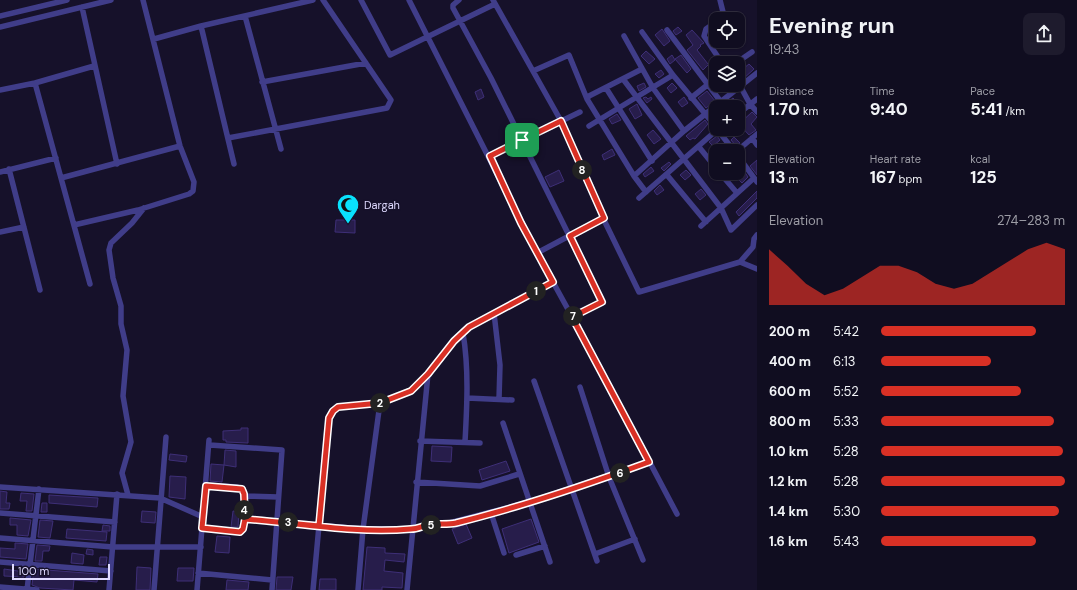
<!DOCTYPE html>
<html lang="en">
<head>
<meta charset="utf-8">
<style>
  body { margin:0; font-family:"DM Sans",sans-serif; background:#1e1b2d; color:#f1f3f6; height:100vh; display:flex; flex-direction:column; font-size:15px; white-space:nowrap }
  * { box-sizing:border-box; margin:0 }
  p { font-size:13px; color:#9c9ca5 }
  .icon { flex:none; width:22px; height:22px; fill:none; stroke:currentColor; stroke-width:2; stroke-linecap:round; stroke-linejoin:round }
  .map { position:relative; flex:1; overflow:hidden }
  .details { display:flex; flex-direction:column; background:#100d20; width:320px }
  .details>* { flex:none }
  .controls { position:absolute; left:709px; top:12px; display:grid; gap:8px }
  .controls a { display:grid; place-items:center; width:36px; height:36px; border-radius:8px; background:#100d20; box-shadow:0 1px 3px #0004,0 0 0 1px #302d3e; font-size:20px }
  .scale { position:absolute; left:12px; bottom:10px; width:98px; box-sizing:border-box; padding-left:4px; border:2px solid #dfdaff; border-top:0; font-size:11px; line-height:14px; white-space:nowrap; color:#dfdaff; -webkit-text-stroke:3px #16112a; paint-order:stroke }
  .pin { position:absolute; display:grid; place-items:center; width:34px; height:34px; color:#fff; margin:-17px; border-radius:8px; box-shadow:0 2px 6px #0006 }
  .km { position:absolute; width:20px; height:20px; margin:-10px; border-radius:50%; background:#222; color:#fff; font-size:11px; line-height:20px; text-align:center }
  .round { display:grid; place-items:center; flex:none; width:42px; height:42px; border-radius:8px; background:#1e1b2d }
  .headline { display:flex; align-items:center; justify-content:space-between; height:68px; padding:0 12px }
  h1 { font-size:22px; font-weight:700; line-height:30px }
  .stats { display:grid; grid-template-columns:repeat(3,1fr); gap:6px; height:68px; padding:4px 12px }
  .stats div { display:grid; align-content:center }
  .stats b { font-size:17px; font-weight:700 }
  .stats small { font-size:11px; font-weight:400 }
  .stats p { font-size:11px }
  .chart { height:112px; padding:8px 12px }
  .chart p { display:flex; justify-content:space-between }
  .chart svg { width:100%; height:72px; margin-top:4px; fill:#d93025; opacity:.7 }
  ul { padding:0 12px; list-style:none; font-size:13px }
  li { display:grid; grid-template-columns:64px 48px 1fr; align-items:center; height:30px }
  li i { height:10px; border-radius:5px; background:#d93025 }
  main { display:flex; flex:1; min-height:0 }
  .map>svg:first-child { display:block }
  .building { fill:#271d4b; stroke:#3e2f77 }
  .lines { fill:none; stroke-linecap:round; stroke-linejoin:round }
  .street { stroke:#403d89; stroke-width:5.5 }
  .route-casing { stroke:#fff; stroke-width:8 }
  .route { stroke:#d93025; stroke-width:5 }
  .labels { text-anchor:middle; dominant-baseline:central; stroke-width:3; stroke-linejoin:round; paint-order:stroke }
  .poi-label { font-size:11px; fill:#dfdaff; stroke:#16112a; text-anchor:start }
</style>
</head>
<body>
<main>
<div class="map">
<svg width="757" height="590" viewBox="0 0 757 590">
  <rect width="100%" height="100%" fill="#16112a"/>
  <path class="building" d="M678 27 682 31 676 35 673 31Z
    M662 29 670 41 664 46 655 35Z
    M692 30 704 43 700 45 701 46 697 50 708 64 713 60 716 63 711 69 708 65 703 70 687 50 693 45 686 35Z
    M646 51 655 59 649 64 641 56Z
    M672 55 675 60 670 64 667 59Z
    M681 55 691 69 687 73 675 59Z
    M725 60a3 3 0 1 1 6 0a3 3 0 1 1-6 0Z
    M749 64 754 69 742 80 738 78V67L741 65 744 68Z
    M661 70 664 74 659 78 655 74Z
    M644 83 646 87 639 91 637 86Z
    M672 83 677 88 671 93 667 88Z
    M481 89 484 97 478 100 475 92Z
    M707 91 715 101 706 108 698 98Z
    M646 97 648 99 651 97 652 99 647 103 643 98Z
    M684 97 688 103 682 107 678 102Z
    M733 98 737 102 731 107H721Z
    M637 104 642 115 635 119 629 109Z
    M752 112 757 117 751 124 756 130 749 135 739 124Z
    M617 114 621 120 612 124 609 119Z
    M705 120 708 124 695 139 693 138 690 140 686 136Z
    M653 130 661 139 654 144 647 135Z
    M717 136 720 140 713 146 709 142Z
    M734 137 740 143 736 146 731 140Z
    M612 149 615 155 604 160 602 155Z
    M757 160V175L750 166Z
    M669 162 671 164 664 171 661 168Z
    M651 167 654 171 645 177 643 174Z
    M559 170 564 181 550 187 545 177Z
    M686 170 691 175 685 180 680 175Z
    M744 171 748 177 742 183 732 173H742Z
    M660 185 664 190 657 195 654 191Z
    M701 189 706 195 700 200 695 194Z
    M757 191V198L739 216 736 212Z
    M336 220H355V233L335 232Z
    M241 428H248V443L226 442V440H223V431L241 430Z
    M432 446 452 447 451 462 431 461Z
    M225 450 236 451V467L224 465Z
    M170 454 187 456 186 462 169 460Z
    M506 461 510 471 482 480 479 470Z
    M211 464 224 465 222 482 210 481Z
    M170 476 186 477 185 499 169 497Z
    M0 491 7 492 6 503H10L9 509H0Z
    M21 493 34 494 32 511H26L27 501H20Z
    M49 495 98 498 97 507 49 503Z
    M42 503H47V512H41Z
    M142 511 156 512 155 523 141 522Z
    M233 511 239 512 238 527H231Z
    M10 518 31 520 28 536 17 535V525H10Z
    M531 519 539 542 509 553 502 529Z
    M40 520 53 521 50 538 38 537Z
    M466 524 472 538 458 544 452 529Z
    M103 525 110 526V531H102Z
    M67 529 107 532 106 541 66 538Z
    M217 536 230 537 229 553 215 552Z
    M15 543 28 544 26 559 0 557V548L15 549Z
    M37 545 50 546 49 551H43L42 561H35Z
    M367 547 385 548V553L405 554 404 562 385 560 384 571 403 573 402 588 382 587V590H363Z
    M87 549 93 550V555L86 554Z
    M72 553 84 555 83 564 71 563Z
    M100 557H107L106 565H99Z
    M137 567 151 568 150 590H136Z
    M178 568H194L193 581H177Z
    M4 569 25 572 24 577 4 576Z
    M34 569 98 574 97 582 74 580 73 590 40 588 32 585Z
    M277 577H293L291 590H276Z
    M320 579H336V590H319Z
    M227 580 249 582 248 590H226Z"/>
  <g class="lines">
    <path class="street" d="M361 0 390 55 495 4
      M409 0 537 253 598 364 677 514
      M459 0 453 5V8L491 78 602 302 572 317
      M493 0 561 121 603 218 537 253
      M82 7 117 164
      M0 16 67 0
      M245 16 281 149
      M720 19 723 12 720 0
      M716 22 706 29 704 36 722 63
      M201 26 234 164
      M0 27 111 0
      M667 30 721 102
      M642 32 673 75 716 127
      M624 36 653 88 684 131
      M154 39 201 26 313 0
      M736 63 752 52
      M642 69 589 96 587 99 634 176 646 192
      M533 71 569 55 587 99
      M623 79 721 208 731 230 757 205
      M262 82 366 63
      M738 82 750 104 757 112
      M35 83 90 284
      M606 88 652 161
      M0 90 35 83 94 66
      M691 98 716 78
      M738 114 757 99
      M589 126 673 75
      M717 129 734 151
      M228 138 387 108 391 100 323 0
      M752 138 757 145
      M699 147 716 168
      M737 151 757 134
      M489 156 580 112
      M738 156 757 182
      M9 169 40 290
      M0 172 56 158
      M720 173 737 193
      M667 175 706 222
      M634 176 684 131 757 73
      M61 178 180 146
      M639 198 718 129
      M603 218 639 292 740 262 757 269
      M74 225 138 210 189 194 193 191 194 182 180 146 143 0
      M701 226 754 178
      M0 232 24 227
      M740 262 753 247 754 239 757 235
      M494 313 500 365 499 399
      M463 333C469 369 467 406 465 442
      M534 381 597 561
      M580 387 609 477 643 560
      M467 398 512 400
      M503 423 550 562
      M420 441 480 443
      M210 445 282 450 272 590
      M416 482 480 486 519 474
      M206 485 237 487 242 489 244 494 245 519
      M0 487 160 498 203 517
      M128 495 122 473 131 442 123 396 127 350 121 324V306L113 278 109 250 111 243 132 223 144 208
      M244 496 278 497
      M0 513 115 522
      M491 513 504 553
      M202 528 240 532 243 529 245 519 363 529H411L427 525 445 524 529 502 649 462
      M0 538 113 547H201
      M595 554 635 539
      M516 555 545 546
      M0 562 111 571
      M198 573 272 580
      M0 587 37 590
      M27 590 39 489
      M109 590 117 494
      M154 590 166 437
      M197 590 209 440
      M313 590 329 418 333 411 338 407 380 403 411 391 428 374 454 341 469 327 553 282
      M358 590 363 529 380 403
      M407 590 428 374"/>
  </g>
  <g class="lines">
    <g class="route-casing">
      <path id="route" d="M522 140 490 156 521 223 553 282 469 327 454 341 428 374 411 391 380 403 338 407 333 411 329 418 319 526 245 519 243 529 240 532 202 528 206 486 242 489 244 494 245 519C299 523 356 534 411 529 417 529 423 526 428 525 437 523 447 525 456 523 521 507 586 485 649 462L572 317 602 302 570 236 604 218 561 121 522 140"/>
    </g>
    <use href="#route" class="route"/>
  </g>
  <defs>
    <g id="mosque-pin" transform="scale(1.15)"><path d="M0 17L-7.5 6A9.5 9.5 0 1 1 7.5 6Z" fill="#09e2fd" stroke="#16112a"/><path d="M3.5-4.9A6 6 0 1 0 3.5 4.9A5 5 0 1 1 3.5-4.9Z" fill="#111"/></g>
  </defs>
  <g fill-rule="evenodd">
    <use href="#mosque-pin" x="348" y="205"/>
  </g>
  <g class="labels">
    <g class="poi-label">
      <text x="364" y="205">Dargah</text>
    </g>
  </g>
</svg>
<div class="controls">
<a><svg class="icon" aria-label="locate" viewBox="0 0 24 24"><circle cx="12" cy="12" r="6"/><path d="M12 2v4M12 18v4M2 12h4M18 12h4"/></svg></a>
<a><svg class="icon" aria-label="layers" viewBox="0 0 24 24"><path d="M12 4l9 5-9 5-9-5zM3 14l9 5 9-5"/></svg></a>
<a>+</a>
<a>−</a>
</div>
<div class="scale">100 m</div>
<div class="pin" style="left:522px;top:140px;background:#1e9e55"><svg class="icon" aria-label="arrive" viewBox="0 0 24 24"><path d="M6 21V4h12l-3 4 3 4H6"/></svg></div>
<b class="km" style="left:536px;top:291px">1</b>
<b class="km" style="left:380px;top:403px">2</b>
<b class="km" style="left:288px;top:522px">3</b>
<b class="km" style="left:244px;top:510px">4</b>
<b class="km" style="left:431px;top:525px">5</b>
<b class="km" style="left:620px;top:473px">6</b>
<b class="km" style="left:573px;top:316px">7</b>
<b class="km" style="left:582px;top:170px">8</b>
</div>
<section class="details">
<div class="headline"><div><h1>Evening run</h1><p>19:43</p></div><a class="round"><svg class="icon" aria-label="share" viewBox="0 0 24 24"><path d="M12 15V3M7 8l5-5 5 5M5 13v7h14v-7"/></svg></a></div>
<div class="stats">
<div><p>Distance</p><b>1.70<small> km</small></b></div>
<div><p>Time</p><b>9:40</b></div>
<div><p>Pace</p><b>5:41<small> /km</small></b></div>
</div>
<div class="stats">
<div><p>Elevation</p><b>13<small> m</small></b></div>
<div><p>Heart rate</p><b>167<small> bpm</small></b></div>
<div><p>kcal</p><b>125</b></div>
</div>
<div class="chart"><p><span>Elevation</span>274–283 m</p>
<svg viewBox="0 0 160 44" preserveAspectRatio="none"><path d="M0 44V10L10 20L20 31L30 38L40 34L50 27L60 20L70 20L80 24L90 31L100 34L110 31L120 24L130 17L140 10L150 6L160 10V44z"/></svg>
</div>
<ul>
<li><b>200 m</b>5:42<i style="width:84%"></i></li>
<li><b>400 m</b>6:13<i style="width:60%"></i></li>
<li><b>600 m</b>5:52<i style="width:76%"></i></li>
<li><b>800 m</b>5:33<i style="width:94%"></i></li>
<li><b>1.0 km</b>5:28<i style="width:99%"></i></li>
<li><b>1.2 km</b>5:28<i style="width:100%"></i></li>
<li><b>1.4 km</b>5:30<i style="width:97%"></i></li>
<li><b>1.6 km</b>5:43<i style="width:84%"></i></li>
</ul>
</section>
</main>
</body>
</html>
